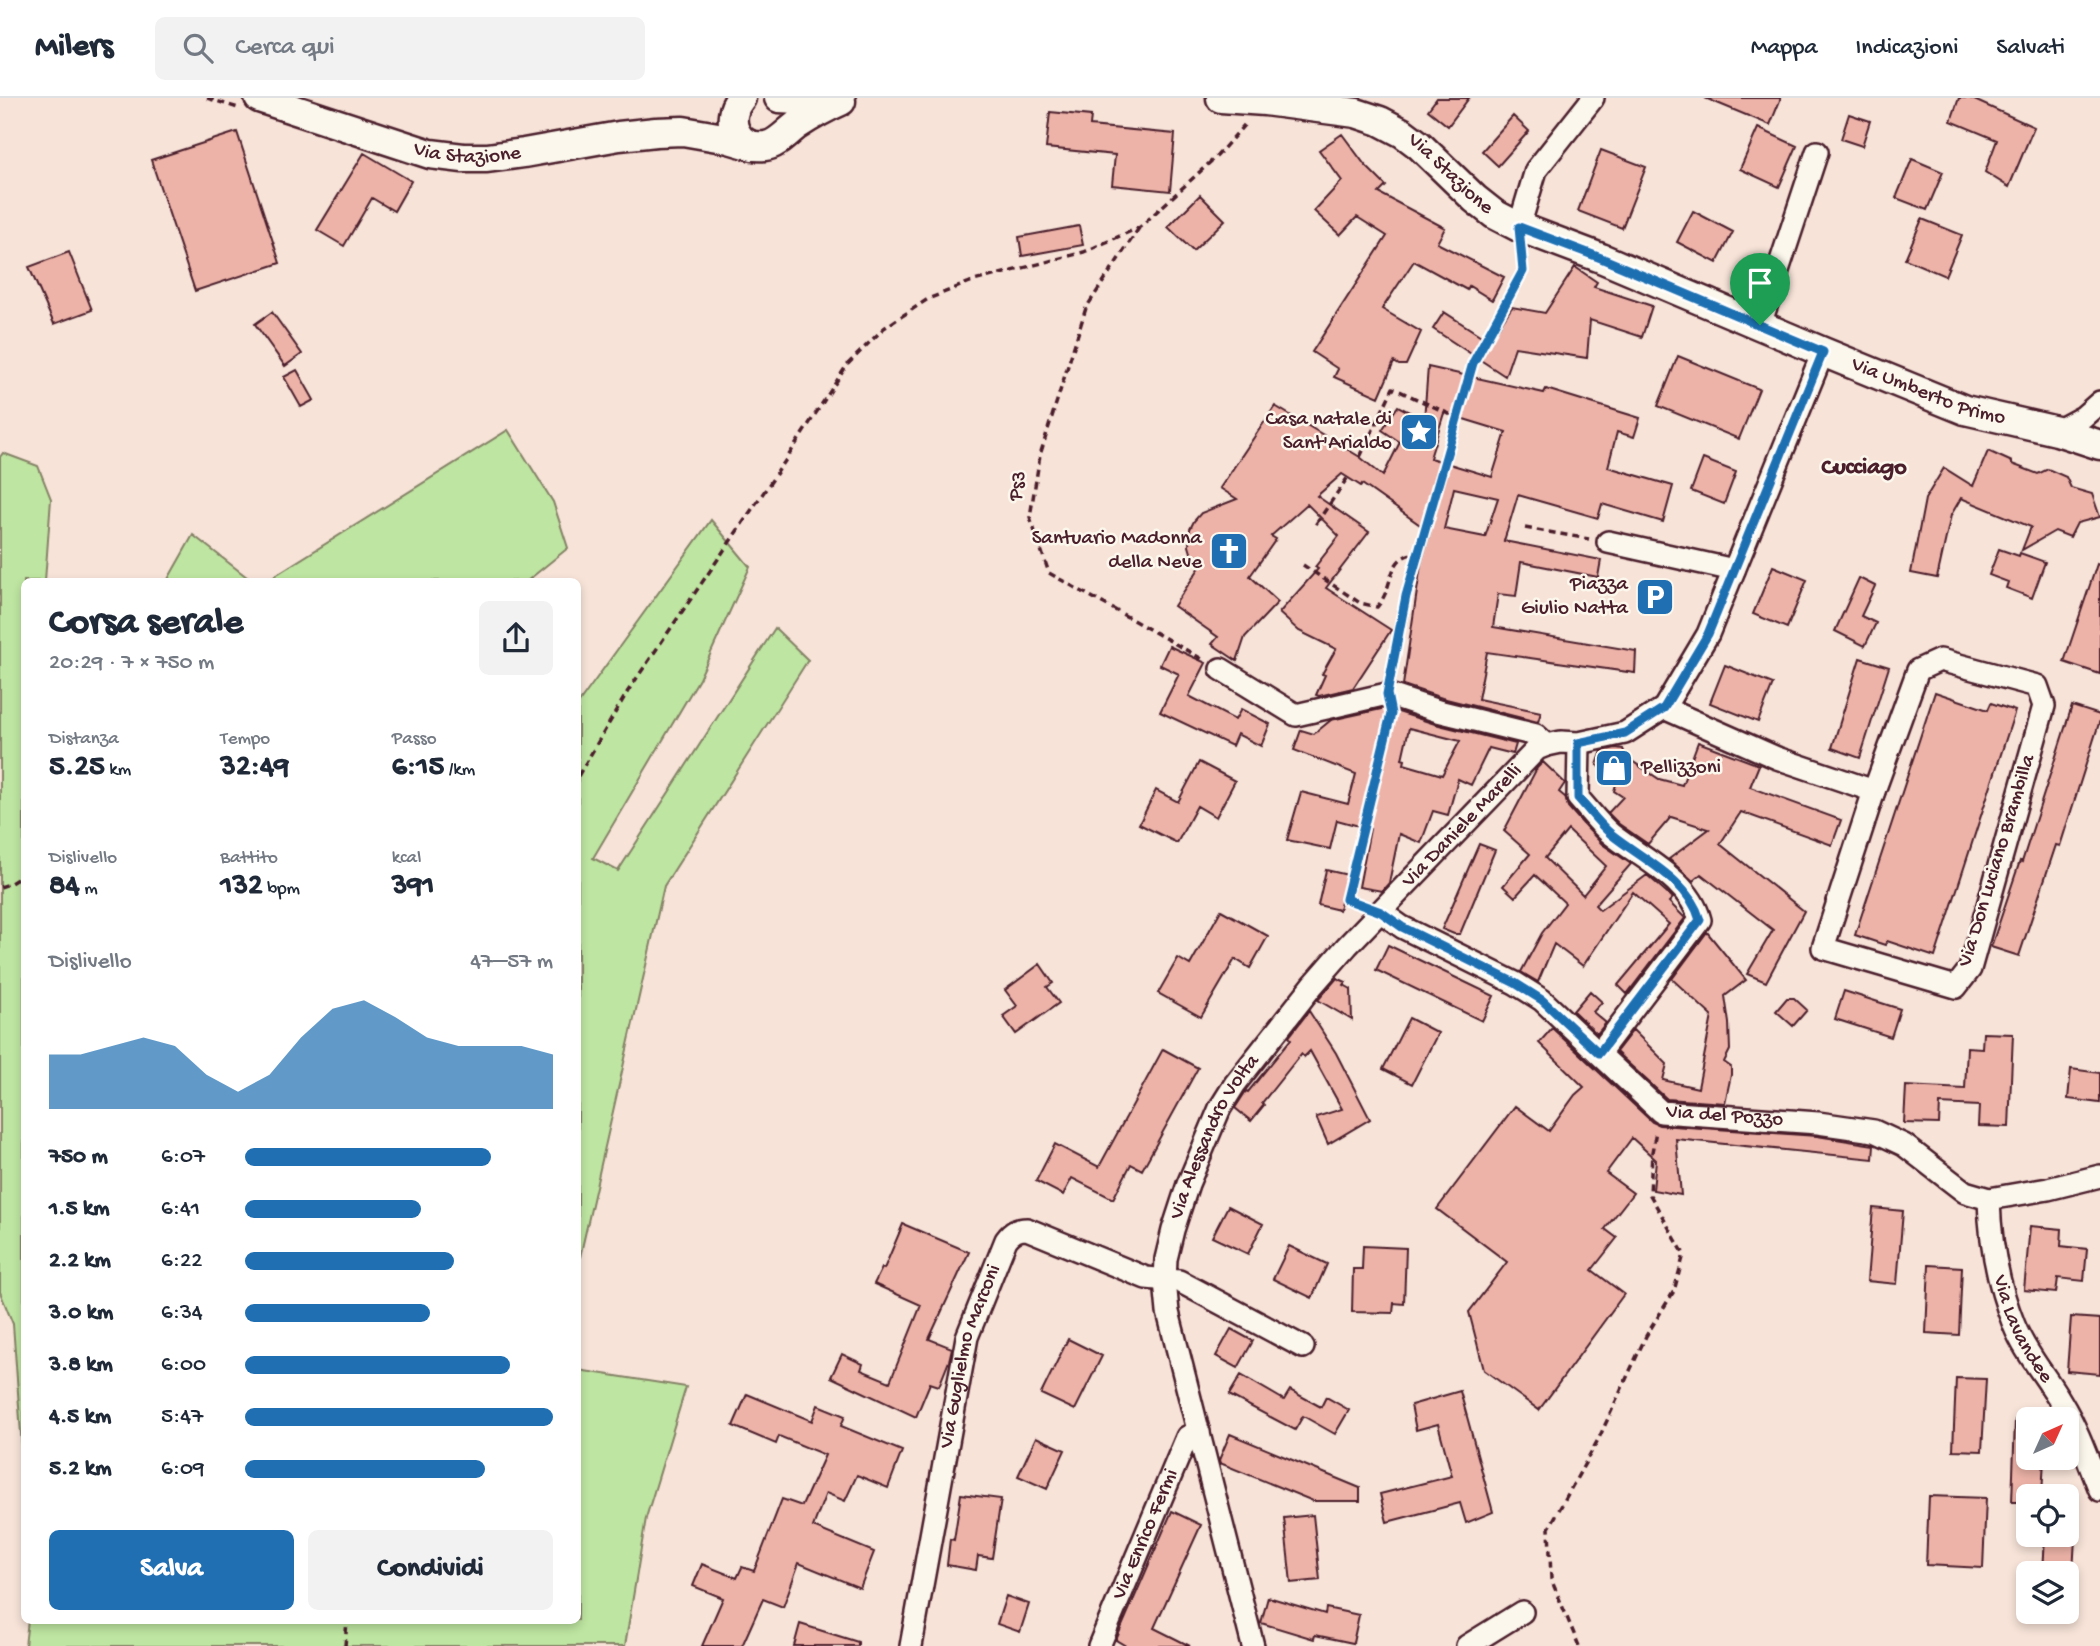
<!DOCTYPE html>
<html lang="it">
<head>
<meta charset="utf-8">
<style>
  body { margin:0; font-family:"Gochi Hand",sans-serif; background:#f2f2f3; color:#1f2937; height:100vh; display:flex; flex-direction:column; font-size:26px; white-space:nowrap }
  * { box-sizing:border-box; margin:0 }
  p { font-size:23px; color:#747a83 }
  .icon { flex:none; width:38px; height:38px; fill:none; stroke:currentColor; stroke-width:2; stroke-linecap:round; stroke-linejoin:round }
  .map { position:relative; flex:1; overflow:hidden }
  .details { position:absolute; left:21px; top:480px; width:560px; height:1046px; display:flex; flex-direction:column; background:#fff; border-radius:10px; box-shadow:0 4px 10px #0003 }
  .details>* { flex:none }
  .needle { width:46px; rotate:45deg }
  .controls { position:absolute; left:2016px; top:1309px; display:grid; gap:14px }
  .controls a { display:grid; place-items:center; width:63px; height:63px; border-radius:10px; background:#fff; box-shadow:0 4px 10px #0003; font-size:35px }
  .pin { position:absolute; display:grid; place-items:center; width:60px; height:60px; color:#fff; margin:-72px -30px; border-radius:50% 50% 50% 0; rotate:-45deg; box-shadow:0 0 7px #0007 }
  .pin .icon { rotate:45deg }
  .round { display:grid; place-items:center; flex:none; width:74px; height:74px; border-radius:10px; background:#f2f2f3 }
  .overview { display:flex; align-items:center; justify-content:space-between; height:119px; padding:0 28px }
  h1 { font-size:38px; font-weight:800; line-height:52px }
  .metrics { display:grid; grid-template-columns:repeat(3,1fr); gap:10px; height:119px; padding:7px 28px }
  .metrics div { display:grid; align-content:center }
  .metrics b { font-size:30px; font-weight:800 }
  .metrics small { font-size:19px; font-weight:400 }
  .metrics p { font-size:19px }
  .chart { height:196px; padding:14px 28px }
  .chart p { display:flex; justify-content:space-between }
  .chart svg { width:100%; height:126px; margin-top:7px; fill:#1f6fb2; opacity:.7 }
  .primary-button { display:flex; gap:14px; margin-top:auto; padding:14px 28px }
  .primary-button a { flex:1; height:80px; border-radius:10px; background:#1f6fb2; color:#fff; font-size:28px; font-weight:800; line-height:80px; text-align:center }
  .primary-button a+a { background:#f2f2f3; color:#1f2937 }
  ul { padding:0 28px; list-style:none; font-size:23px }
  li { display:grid; grid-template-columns:112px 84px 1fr; align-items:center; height:52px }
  li i { height:18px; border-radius:9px; background:#1f6fb2 }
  header { display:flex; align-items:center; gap:42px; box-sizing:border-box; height:98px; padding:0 35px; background:#fff; border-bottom:2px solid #e0e1e3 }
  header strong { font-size:33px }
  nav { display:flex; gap:38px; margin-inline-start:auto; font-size:24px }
  .search { width:490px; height:63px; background:#f2f2f3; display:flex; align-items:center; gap:18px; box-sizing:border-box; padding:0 24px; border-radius:10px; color:#747a83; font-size:26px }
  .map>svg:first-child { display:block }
  .green { fill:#bee5a1; stroke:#848266; stroke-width:2 }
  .building { fill:#edb3a8; stroke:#4a1f2b; stroke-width:2; fill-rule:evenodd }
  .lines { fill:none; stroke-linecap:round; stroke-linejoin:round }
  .minor-casing { stroke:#4a1f2b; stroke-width:26 }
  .major-casing { stroke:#4a1f2b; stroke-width:33 }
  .path { stroke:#4a1f2b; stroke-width:3.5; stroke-dasharray:7 5; stroke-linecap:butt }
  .minor { stroke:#fbf7ec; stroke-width:21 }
  .major { stroke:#fbf7ec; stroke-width:28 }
  .route-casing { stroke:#fff; stroke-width:14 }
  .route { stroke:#1f6fb2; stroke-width:9 }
  .labels { text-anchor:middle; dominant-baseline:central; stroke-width:5; stroke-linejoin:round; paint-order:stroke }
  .street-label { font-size:21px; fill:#4a1f2b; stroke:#fbf7ec }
  .poi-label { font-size:21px; fill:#4a1f2b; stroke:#fbf7ec; text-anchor:end }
  .quarter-label { font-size:24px; font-weight:bold; fill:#4a1f2b; stroke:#fbf7ec }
</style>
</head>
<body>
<header>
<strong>Milers</strong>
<div class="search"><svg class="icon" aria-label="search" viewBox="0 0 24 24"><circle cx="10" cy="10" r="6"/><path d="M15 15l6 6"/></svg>Cerca qui</div>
<nav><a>Mappa</a><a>Indicazioni</a><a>Salvati</a></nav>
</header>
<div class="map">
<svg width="2100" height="1548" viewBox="0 0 2100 1548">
  <rect width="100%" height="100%" fill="#f7e3d8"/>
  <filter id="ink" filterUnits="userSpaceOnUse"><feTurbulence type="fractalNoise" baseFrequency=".0143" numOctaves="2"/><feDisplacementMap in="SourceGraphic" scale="14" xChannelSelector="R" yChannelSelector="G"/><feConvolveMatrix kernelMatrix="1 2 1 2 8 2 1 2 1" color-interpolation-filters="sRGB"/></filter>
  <g filter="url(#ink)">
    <path class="green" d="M508 332 553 404 568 450 527 483H266Z
      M3 355 38 368 51 401 45 483H24V1377L13 1226 0 1194V359Z
      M711 422 750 469 699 581 593 760 618 773 775 530 808 562 664 788 578 1168V606Z
      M193 437 252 483H167Z
      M578 1272 686 1289 646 1420 625 1548H25L28 1522H578Z"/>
    <path class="building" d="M1437 0H1469L1448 28 1428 12Z
      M1705 0H1781L1770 27Z
      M1959 0H1970L2034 29 2009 89 1985 74 1997 42 1951 23Z
      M1050 14 1091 18 1090 28 1175 36 1170 93 1112 87 1115 57 1046 50Z
      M1849 16 1870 23 1862 48 1841 41Z
      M1513 18 1529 33 1498 68 1482 53Z
      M1758 30 1797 48 1779 89 1740 71Z
      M237 34 280 165 195 193 151 62Z
      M1342 36 1365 67 1386 88 1379 95 1445 130 1437 145 1504 179 1492 202 1469 188 1467 192 1414 163 1382 211 1421 234 1406 267H1399L1394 264 1379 299 1334 279 1338 271 1312 254 1387 138 1357 119 1340 137 1314 113 1342 83 1319 52Z
      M1601 52 1646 69 1622 130 1578 113Z
      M364 55 411 83 394 113 372 100 344 148 317 132Z
      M1912 61 1943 74 1927 112 1896 100Z
      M1200 97 1225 122 1193 153 1168 129Z
      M1693 113 1733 134 1717 165 1677 144Z
      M1922 121 1962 137 1945 178 1905 161Z
      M1079 128 1083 147 1022 158 1019 139Z
      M69 154 92 212 54 226 29 169Z
      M1575 169 1597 184 1594 189 1652 208 1642 239 1590 222 1587 260 1515 249 1505 278 1433 231 1444 214 1489 243 1512 209 1545 215Z
      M272 214 302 256 285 268 255 226Z
      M1678 258 1759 291 1739 341 1658 308Z
      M1428 269 1544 295 1546 291 1640 320 1634 339 1617 334 1608 369 1673 388 1663 424 1602 406 1598 420 1518 397 1504 443 1601 462 1598 479 1521 464 1516 498 1498 496 1493 529 1636 553 1635 575 1487 554 1478 601 1541 614 1538 624 1442 600 1403 587 1421 466 1430 434 1362 386 1361 388 1342 376 1317 398 1369 434 1326 490 1391 532 1353 590 1319 598 1316 597 1325 577 1322 576 1336 551 1299 533 1279 515 1318 471 1315 469 1339 438 1307 406 1271 438 1276 441 1250 478 1278 504 1245 539 1237 563 1212 546 1218 539 1174 508 1202 466 1192 458 1189 448 1190 431 1194 423 1201 415 1237 401 1220 390 1275 308 1360 359 1383 378 1400 344 1382 332 1398 308 1424 322ZM1444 315 1506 334 1492 379 1430 360ZM1454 390 1498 400 1485 439 1444 431Z
      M297 272 314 302 301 309 284 279Z
      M1988 353 2012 364V366L2038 376 2048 371 2066 379 2071 390 2092 396 2100 419 2077 425 2070 439 2055 433 2022 452 2031 429 1961 400 1951 417 1937 480 1911 475 1925 401 1944 370 1973 388Z
      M1703 361 1736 374 1724 406 1691 393Z
      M1999 451 2019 458 2020 455 2045 464 2032 500 2006 490 2008 484 1989 477Z
      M2097 466 2100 467V576L2064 564Z
      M1773 468 1807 482 1787 530 1753 516Z
      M1859 480 1875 488 1861 518 1876 525 1865 548 1835 533Z
      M1169 548 1206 565 1189 598 1235 622 1241 611 1270 626 1261 648 1237 636 1232 648 1160 614 1179 576 1160 567Z
      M1860 560 1889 569 1860 660 1832 650Z
      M1725 567 1773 586 1758 624 1710 605Z
      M1935 594 1988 612 1991 605 2015 613 1935 859 1887 843 1885 847 1855 837Z
      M2072 608 2100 617V622L2060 748 2056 747 2019 858 1991 849 2020 763 2022 764Z
      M1386 610 1435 626 1516 646 1513 656 1489 650 1471 687 1458 681 1448 717 1433 713 1421 745 1399 736 1389 785 1382 793 1359 789 1370 731 1337 722 1330 751 1287 742 1301 694 1348 706 1356 676 1294 652 1301 632 1314 636 1331 622ZM1409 630 1460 643 1442 677 1404 666 1405 662 1402 661Z
      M1698 644 1759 667 1750 689 1841 722 1832 747 1741 714 1720 746 1804 813 1766 884 1747 876 1773 832 1701 776 1693 783 1669 761 1709 731 1671 719 1648 746 1619 726 1608 715 1623 699 1614 693 1618 680 1597 667 1602 653 1616 650 1623 651 1626 659 1659 681 1682 687Z
      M1199 664 1235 683 1216 719 1197 708 1177 745 1139 726 1156 692 1178 704Z
      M1543 664 1565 685 1559 694 1565 699 1568 709 1584 727 1602 746 1631 766 1595 807 1600 812 1647 777 1673 800 1669 804 1685 820 1627 896 1618 887 1669 826 1633 794 1583 868 1554 846 1538 884 1521 874 1542 835 1565 805 1535 777 1515 799 1503 788 1530 756 1504 733 1537 670ZM1568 732 1606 768 1583 797 1545 760Z
      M1479 746 1495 752 1460 836H1454L1442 831Z
      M1326 772 1348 777 1339 812 1318 807Z
      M1221 812 1268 838 1250 870 1235 861 1201 919 1158 895 1178 860 1190 867Z
      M1707 834 1746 882 1725 898 1729 925 1730 952 1724 964 1731 969V977L1725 1005 1667 1001 1616 954 1633 932 1667 966 1663 982 1698 990 1712 918 1672 881Z
      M1388 847 1494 898 1482 923 1376 872Z
      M1040 866 1053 885 1047 889 1059 905 1016 936 1003 918 1017 908 1005 892Z
      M1337 880 1346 884 1344 887 1351 891 1352 922 1318 902Z
      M1590 893 1602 904 1593 914 1606 925 1597 936 1573 913Z
      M1844 893 1900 911 1891 939 1835 921Z
      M1787 900H1794L1807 912 1793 928 1776 913Z
      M1309 913 1336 955 1370 1021 1328 1046 1316 1019 1342 1011 1310 953 1304 959 1301 956 1262 1005 1264 1007 1251 1023 1235 1010 1246 993 1248 994 1291 941 1289 939Z
      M1409 920 1438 935 1412 986 1383 971Z
      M1552 930 1652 1024 1659 1027 1817 1038 1874 1047 1873 1061 1676 1041 1681 1097 1653 1092 1656 1062 1632 1040 1606 1075 1633 1095 1605 1131 1617 1140 1592 1172 1624 1196 1539 1312 1484 1272 1469 1214 1507 1164 1437 1111 1515 1008 1549 1033 1575 997 1584 989 1539 945Z
      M1983 935 2013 936 2009 1029 1978 1028 1979 1008 1940 1006 1939 1026 1904 1025 1906 988 1965 991 1967 949 1982 950Z
      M1163 951 1198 970 1142 1072 1131 1066 1113 1101 1072 1080 1063 1097 1036 1083 1055 1046 1099 1069Z
      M2071 971 2100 975V1005L2068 1001Z
      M1228 1108 1263 1126 1248 1156 1212 1139Z
      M1873 1110 1903 1113 1897 1186 1867 1183Z
      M903 1126 969 1154 929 1241 952 1250 949 1263 939 1288 930 1285 916 1319 831 1279 842 1256 863 1266 861 1272 890 1284 921 1207 874 1186 882 1170 884 1171Z
      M2030 1128 2062 1131 2061 1148 2087 1151 2084 1183 2058 1180 2056 1195 2024 1192Z
      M1289 1148 1327 1166 1312 1200 1273 1181Z
      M1363 1148 1406 1150 1404 1206 1394 1205 1393 1215 1352 1214 1353 1171H1362Z
      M1929 1167 1962 1169 1959 1237 1926 1235Z
      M2071 1219 2100 1221V1276L2067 1273Z
      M1231 1231 1253 1243 1238 1270 1216 1258Z
      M1068 1241 1102 1258 1075 1312 1041 1296Z
      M1241 1277 1284 1302 1290 1292 1321 1309 1326 1299 1349 1312 1335 1336 1303 1318 1295 1332 1229 1297Z
      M1956 1280 1986 1281 1982 1353 1953 1352Z
      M1460 1293 1493 1414 1466 1425 1460 1405 1387 1424 1380 1396 1452 1378 1438 1326 1416 1332 1411 1307Z
      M747 1296 812 1323 818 1307 845 1318 841 1328 902 1353 888 1390 857 1377 845 1403 826 1395 813 1429 874 1454 860 1490 799 1465 783 1509 763 1501 742 1548H702L723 1500 693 1488 702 1466 737 1480 742 1469 754 1473 782 1401 802 1408 825 1357 779 1338 776 1346 733 1328Z
      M2015 1322H2028V1360H2044L2042 1398H2028V1404H2012Z
      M1230 1336 1360 1390V1403H1313L1220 1365 1219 1362Z
      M1036 1339 1065 1352 1047 1391 1018 1378Z
      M961 1396 1001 1401 992 1460 978 1458 976 1472 947 1467 950 1441 954 1442Z
      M1929 1398 1986 1400 1983 1470 1926 1467Z
      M1172 1413 1201 1427 1154 1530 1190 1548H1126L1116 1542Z
      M1313 1417 1320 1482 1291 1485 1284 1420Z
      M2045 1438 2075 1440 2073 1475H2043Z
      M1006 1498 1029 1506 1020 1534 997 1526Z
      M1268 1499 1325 1516 1326 1510 1359 1517 1353 1545 1315 1537 1314 1541 1261 1525Z
      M800 1526 858 1544V1548H794Z"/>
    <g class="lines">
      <g class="minor-casing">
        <g id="minor">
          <path d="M1519 129 1536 72 1593 0"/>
          <path d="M1760 227 1817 54"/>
          <path d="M2057 333 2083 319 2100 304"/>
          <path d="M1608 444 1734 472"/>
          <path d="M1940 562 2037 588 2044 608 1970 871 1956 889 1823 850 1874 693 1918 572Z"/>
          <path d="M1221 571 1296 617 1387 596 1438 613 1536 637 1547 647"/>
          <path d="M1664 610 1777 660 1874 693"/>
          <path d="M1579 645 1578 700C1589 712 1599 726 1611 736 1642 761 1689 781 1700 822L1599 955"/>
          <path id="s1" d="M1381 814 1402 829 1515 885 1542 902 1661 1014 1818 1025 1874 1033 1904 1047 1965 1094 1989 1101 2048 1091 2100 1078"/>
          <path id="s2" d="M1989 1101C1990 1144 1998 1187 2014 1227 2025 1255 2046 1278 2061 1304 2078 1332 2088 1362 2100 1392"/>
          <path id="s3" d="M911 1548 967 1239 1006 1142C1012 1134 1017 1131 1027 1131L1146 1180 1179 1183 1303 1249"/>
          <path id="s4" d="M1099 1548 1187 1339 1199 1334"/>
          <path id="s5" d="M1253 1548 1168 1214 1165 1183 1166 1161 1173 1132 1188 1086 1220 1010 1235 986 1313 887 1347 848 1537 651 1547 647 1561 644 1579 645 1625 635 1664 610 1708 536 1823 254"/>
          <path d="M1467 1548 1522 1514"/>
        </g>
      </g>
      <g class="major-casing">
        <g id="major">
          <path id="s6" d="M259 0 430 56 463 60H487L524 55 619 38 656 34 683 33 729 41 753 48"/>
          <path d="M741 0C723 21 736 52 765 48 777 47 787 34 797 27 811 18 825 10 841 3"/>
          <path d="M779 0 837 3"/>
          <path id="s7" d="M1221 0 1265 3 1356 15 1380 23 1403 35 1419 47 1475 101 1494 116 1519 129 1601 160 1823 254 1965 312 2057 333 2100 347"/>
        </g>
      </g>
      <path class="path" d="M207 0 238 10
        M1139 130 1086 210 1040 357 1030 419 1049 475 1204 562
        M1360 359 1393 290 1458 320
        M1316 426 1348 379
        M1525 430 1589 441
        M1303 467 1360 505 1377 509C1396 487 1385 458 1418 455
        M1390 579 1406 498 1473 265 1523 173 1522 155
        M578 678 628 593 787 360 847 267 884 230 928 201 970 184 1084 154 1140 129 1217 58 1245 26
        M0 789 9 786 24 777
        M1361 807 1346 801 1391 617
        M345 1548 347 1522
        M1579 1548 1551 1481 1549 1430 1599 1340 1646 1238 1674 1193 1684 1156 1650 1097 1652 1054 1656 1033"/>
      <use href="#minor" class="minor"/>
      <use href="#major" class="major"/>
    </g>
  </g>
  <g class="lines" filter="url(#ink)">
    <g class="route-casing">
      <path id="route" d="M1519 129 1601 160 1823 254 1708 536 1664 610 1625 635 1578 645V700C1589 712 1599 726 1611 736 1642 761 1689 782 1700 822L1599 955 1542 902 1515 885 1402 829 1381 814 1346 801 1391 616 1387 596 1406 498 1473 265 1523 173Z"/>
    </g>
    <use href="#route" class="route"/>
  </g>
  <defs>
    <g id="sight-square" transform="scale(2.0125)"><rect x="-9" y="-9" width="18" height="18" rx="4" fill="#1f6fb2" stroke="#fbf7ec"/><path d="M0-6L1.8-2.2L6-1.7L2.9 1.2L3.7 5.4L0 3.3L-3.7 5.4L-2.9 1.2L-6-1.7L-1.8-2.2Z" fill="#fff"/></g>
    <g id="church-square" transform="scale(2.0125)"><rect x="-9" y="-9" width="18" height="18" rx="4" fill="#1f6fb2" stroke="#fbf7ec"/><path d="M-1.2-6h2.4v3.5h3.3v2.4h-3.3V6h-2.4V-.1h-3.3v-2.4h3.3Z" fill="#fff"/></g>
    <g id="parking-square" transform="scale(2.0125)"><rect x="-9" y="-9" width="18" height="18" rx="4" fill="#1f6fb2" stroke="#fbf7ec"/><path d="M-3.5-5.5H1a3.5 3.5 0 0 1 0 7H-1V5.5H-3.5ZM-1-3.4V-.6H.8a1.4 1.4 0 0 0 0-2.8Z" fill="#fff"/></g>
    <g id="shop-square" transform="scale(2.0125)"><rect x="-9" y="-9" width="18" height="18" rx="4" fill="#1f6fb2" stroke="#fbf7ec"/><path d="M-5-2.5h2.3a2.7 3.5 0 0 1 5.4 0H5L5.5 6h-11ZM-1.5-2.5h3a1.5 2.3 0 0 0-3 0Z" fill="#fff"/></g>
  </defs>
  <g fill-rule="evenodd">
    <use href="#sight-square" x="1419" y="334"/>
    <use href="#church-square" x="1229" y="453"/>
    <use href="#parking-square" x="1655" y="499"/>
    <use href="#shop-square" x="1614" y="670"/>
  </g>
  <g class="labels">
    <g class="street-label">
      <text stroke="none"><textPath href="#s6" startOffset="217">Via Stazione</textPath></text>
      <text stroke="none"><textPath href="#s7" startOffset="250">Via Stazione</textPath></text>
      <text stroke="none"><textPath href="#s7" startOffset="779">Via Umberto Primo</textPath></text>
      <text transform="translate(1019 388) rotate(-81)">Ps3</text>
      <text stroke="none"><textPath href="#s5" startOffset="931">Via Daniele Marelli</textPath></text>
      <text transform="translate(1998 763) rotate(-73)">Via Don Luciano Brambilla</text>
      <text stroke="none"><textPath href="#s1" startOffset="411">Via del Pozzo</textPath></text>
      <text stroke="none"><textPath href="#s5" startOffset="530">Via Alessandro Volta</textPath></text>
      <text stroke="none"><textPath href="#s2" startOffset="136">Via Lavandee</textPath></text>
      <text stroke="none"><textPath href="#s3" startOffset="296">Via Guglielmo Marconi</textPath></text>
      <text stroke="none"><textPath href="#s4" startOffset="121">Via Enrico Fermi</textPath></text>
    </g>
    <g class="poi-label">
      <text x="1392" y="322">Casa natale di<tspan x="1392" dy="24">Sant'Arialdo</tspan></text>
      <text x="1202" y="441">Santuario Madonna<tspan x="1202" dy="24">della Neve</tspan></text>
      <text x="1628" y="487">Piazza<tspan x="1628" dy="24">Giulio Natta</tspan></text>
      <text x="1641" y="670" text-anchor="start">Pellizzoni</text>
    </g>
    <g class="quarter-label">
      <text x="1864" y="370">Cucciago</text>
    </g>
  </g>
</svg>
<div class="controls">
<a><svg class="needle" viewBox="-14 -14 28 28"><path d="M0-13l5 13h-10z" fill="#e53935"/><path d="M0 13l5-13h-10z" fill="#747a83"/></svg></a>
<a><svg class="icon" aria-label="locate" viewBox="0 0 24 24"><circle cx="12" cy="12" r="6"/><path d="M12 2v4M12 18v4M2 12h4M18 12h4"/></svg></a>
<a><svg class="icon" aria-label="layers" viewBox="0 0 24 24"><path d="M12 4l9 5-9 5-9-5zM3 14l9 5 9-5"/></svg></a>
</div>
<div class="pin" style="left:1760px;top:227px;background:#1e9e55"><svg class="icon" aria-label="arrive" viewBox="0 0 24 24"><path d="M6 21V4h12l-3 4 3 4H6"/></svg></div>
<section class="details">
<div class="overview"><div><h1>Corsa serale</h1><p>20:29 · 7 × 750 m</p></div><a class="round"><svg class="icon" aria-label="share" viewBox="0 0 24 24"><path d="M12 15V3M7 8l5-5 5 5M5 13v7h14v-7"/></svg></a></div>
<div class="metrics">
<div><p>Distanza</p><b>5.25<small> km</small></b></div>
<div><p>Tempo</p><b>32:49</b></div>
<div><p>Passo</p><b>6:15<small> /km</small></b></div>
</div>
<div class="metrics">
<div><p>Dislivello</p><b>84<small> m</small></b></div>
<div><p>Battito</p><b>132<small> bpm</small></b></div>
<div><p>kcal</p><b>391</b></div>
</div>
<div class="chart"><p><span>Dislivello</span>47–57 m</p>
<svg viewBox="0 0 160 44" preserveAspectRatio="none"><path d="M0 44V25L10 25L20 22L30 19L40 22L50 32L60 38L70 32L80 19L90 9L100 6L110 12L120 19L130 22L140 22L150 22L160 25V44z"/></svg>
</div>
<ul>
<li><b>750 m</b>6:07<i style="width:80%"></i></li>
<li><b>1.5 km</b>6:41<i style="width:57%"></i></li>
<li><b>2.2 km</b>6:22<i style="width:68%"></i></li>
<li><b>3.0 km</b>6:34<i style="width:60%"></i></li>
<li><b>3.8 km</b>6:00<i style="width:86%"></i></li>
<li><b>4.5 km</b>5:47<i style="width:100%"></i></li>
<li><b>5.2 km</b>6:09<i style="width:78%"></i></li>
</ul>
<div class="primary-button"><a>Salva</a><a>Condividi</a></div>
</section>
</div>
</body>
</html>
